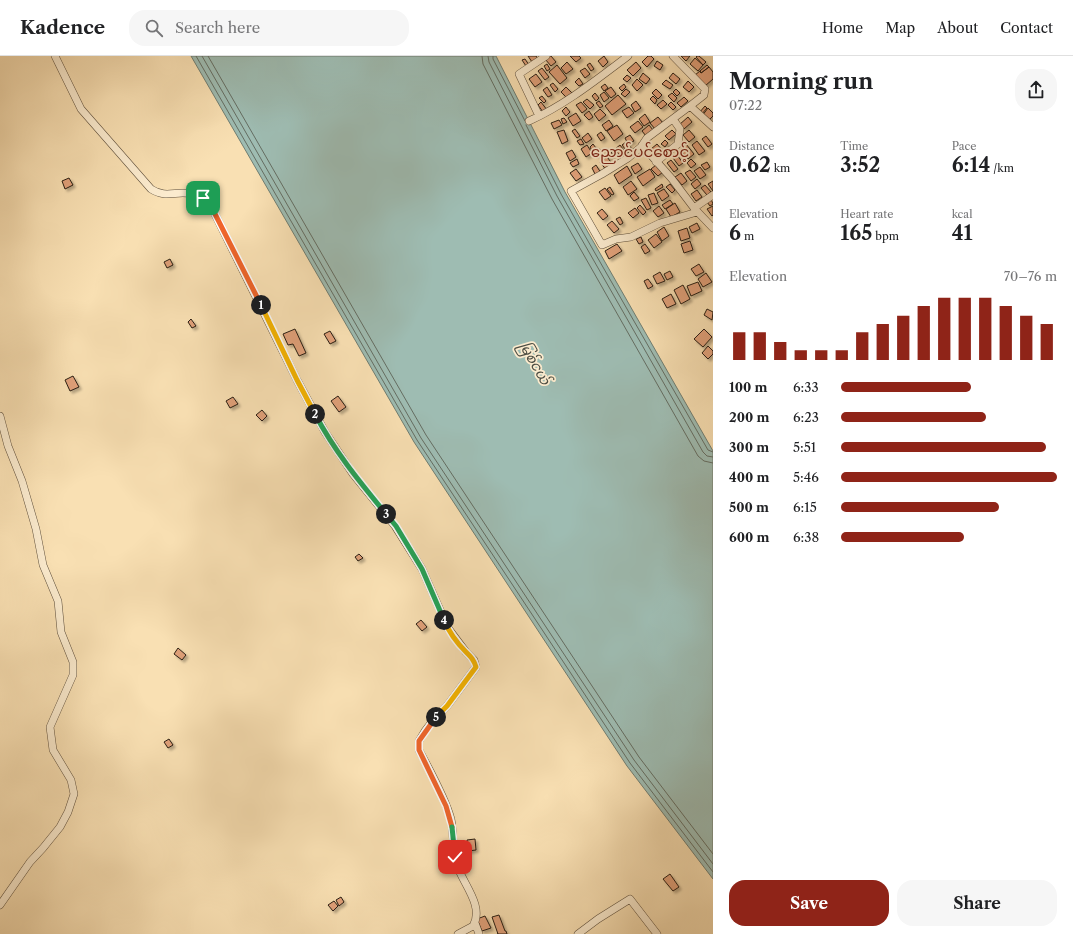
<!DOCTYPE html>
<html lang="en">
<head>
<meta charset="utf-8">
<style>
  body { margin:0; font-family:"Libre Caslon Text","Noto Sans Myanmar",serif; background:#f6f6f6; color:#202124; height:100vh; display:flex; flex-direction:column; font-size:15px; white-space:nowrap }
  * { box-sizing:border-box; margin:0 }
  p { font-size:13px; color:#757577 }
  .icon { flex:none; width:22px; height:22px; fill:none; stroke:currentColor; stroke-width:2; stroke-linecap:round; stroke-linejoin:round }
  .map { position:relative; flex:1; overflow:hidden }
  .side { display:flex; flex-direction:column; background:#fff; width:360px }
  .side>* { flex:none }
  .pin { position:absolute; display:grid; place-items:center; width:34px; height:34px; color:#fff; margin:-17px; border-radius:8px; box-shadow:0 2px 6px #0006 }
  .km { position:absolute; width:20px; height:20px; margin:-10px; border-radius:50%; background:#222; color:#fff; font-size:11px; line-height:20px; text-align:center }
  .round { display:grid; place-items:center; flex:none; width:42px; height:42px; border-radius:16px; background:#f6f6f6 }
  .overview { display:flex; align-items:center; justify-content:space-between; height:68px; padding:0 16px }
  h1 { font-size:22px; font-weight:700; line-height:30px }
  .stats { display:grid; grid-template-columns:repeat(3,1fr); gap:6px; height:68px; padding:4px 16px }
  .stats div { display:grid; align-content:center }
  .stats b { font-size:20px; font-weight:700 }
  .stats small { font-size:11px; font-weight:400 }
  .stats p { font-size:11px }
  .chart { height:112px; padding:8px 16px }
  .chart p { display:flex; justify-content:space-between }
  .chart svg { width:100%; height:72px; margin-top:4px; stroke:#8f2418; stroke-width:6 }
  .primary-button { display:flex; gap:8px; margin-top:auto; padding:8px 16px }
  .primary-button a { flex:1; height:46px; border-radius:16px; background:#8f2418; color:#fff; font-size:16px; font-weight:700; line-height:46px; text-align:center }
  .primary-button a+a { background:#f6f6f6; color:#202124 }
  ul { padding:0 16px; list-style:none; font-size:13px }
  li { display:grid; grid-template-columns:64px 48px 1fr; align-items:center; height:30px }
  li i { height:10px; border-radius:5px; background:#8f2418 }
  header { display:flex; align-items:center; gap:24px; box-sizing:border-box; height:56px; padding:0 20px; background:#fff; border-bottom:1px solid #e0e0e0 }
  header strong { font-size:19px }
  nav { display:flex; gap:22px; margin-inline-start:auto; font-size:14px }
  .search { width:280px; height:36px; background:#f6f6f6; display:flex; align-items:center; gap:10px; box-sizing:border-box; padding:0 14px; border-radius:16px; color:#757577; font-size:15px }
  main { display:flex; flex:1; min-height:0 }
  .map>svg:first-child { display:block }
  .water { fill:#9ebcb2; stroke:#6f7d72 }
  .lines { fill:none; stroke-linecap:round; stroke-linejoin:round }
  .shore { stroke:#646d62; stroke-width:1 }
  .building { fill:#e1a17a; stroke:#291e13; filter:url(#shadow) }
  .street-casing { stroke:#5d4e3b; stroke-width:8 }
  .street { stroke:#fbebce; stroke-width:7 }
  .split-1-casing { stroke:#fff; stroke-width:8 }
  .split-2-casing { stroke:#fff; stroke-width:8 }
  .split-3-casing { stroke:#fff; stroke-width:8 }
  .split-4-casing { stroke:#fff; stroke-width:8 }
  .split-5-casing { stroke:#fff; stroke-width:8 }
  .split-6-casing { stroke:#fff; stroke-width:8 }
  .split-7-casing { stroke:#fff; stroke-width:8 }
  .split-1 { stroke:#f0652b; stroke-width:5 }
  .split-2 { stroke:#f5b400; stroke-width:5 }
  .split-3 { stroke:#22a559; stroke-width:5 }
  .split-4 { stroke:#22a559; stroke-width:5 }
  .split-5 { stroke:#f5b400; stroke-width:5 }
  .split-6 { stroke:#f0652b; stroke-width:5 }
  .split-7 { stroke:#22a559; stroke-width:5 }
  .labels { text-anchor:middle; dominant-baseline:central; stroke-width:3.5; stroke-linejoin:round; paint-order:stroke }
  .water-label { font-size:14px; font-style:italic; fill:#4c4d43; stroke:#fbebce }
  .quarter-label { font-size:15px; fill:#7a1f14; stroke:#fbebce }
</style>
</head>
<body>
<header>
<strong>Kadence</strong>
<div class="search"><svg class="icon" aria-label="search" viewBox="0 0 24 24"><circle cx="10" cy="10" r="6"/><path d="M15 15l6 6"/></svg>Search here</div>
<nav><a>Home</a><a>Map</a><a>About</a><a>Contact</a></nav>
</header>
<main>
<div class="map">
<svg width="713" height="878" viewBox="0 0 713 878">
  <defs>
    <filter id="shadow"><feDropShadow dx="2.5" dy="2.5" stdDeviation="1" flood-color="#0004"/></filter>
  </defs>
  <rect width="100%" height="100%" fill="#f9e0b3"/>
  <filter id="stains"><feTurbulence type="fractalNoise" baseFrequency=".005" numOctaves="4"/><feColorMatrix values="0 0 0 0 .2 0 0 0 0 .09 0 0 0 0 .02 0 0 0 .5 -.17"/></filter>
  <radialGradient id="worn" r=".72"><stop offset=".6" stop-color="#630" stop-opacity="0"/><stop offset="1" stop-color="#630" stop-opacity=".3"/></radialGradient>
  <path class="water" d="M191 0H496L565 136 713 395V823L627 710 414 386Z"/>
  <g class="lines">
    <path class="shore" d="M196 0 417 384 630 707 713 816
      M202 0 421 382 634 704 713 808
      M208 0 426 379 639 701 713 798
      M482 0 483 8 552 143 698 400 704 405 713 407
      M488 0 489 6 557 140 703 396 707 400 713 401
      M493 0V3L525 65
      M526 69 561 138 708 394 713 396"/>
  </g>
  <path class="building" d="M528 0H536L538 3 532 6Z
    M549 0H551L556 6 551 10 545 3Z
    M570 0H579L581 2 576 6Z
    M604 0 608 6 603 11 598 5Z
    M648 0H651L654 3 647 11 642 6Z
    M681 0H690L686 5Z
    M697 0H699L706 6 703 9 696 1Z
    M695 2 703 9 698 15 690 8Z
    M525 3 529 9 526 10 522 4Z
    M657 5 663 9 660 14 654 10Z
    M567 6 573 13 566 18 561 12Z
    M636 6 641 12 633 20 627 14Z
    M590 7 594 13 591 15 587 9Z
    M547 8 550 13 547 15 544 10Z
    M557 9 567 22 560 28 549 16Z
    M707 9 709 11 701 17 700 15Z
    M709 11 713 16V23L705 30 695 19 700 15 701 17Z
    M542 12 549 21 545 24 538 15Z
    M585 12 590 18 585 22 580 15Z
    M643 17 650 23 646 28 639 23Z
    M673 17 680 23 676 28 669 22Z
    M536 18 542 26 535 31 529 23Z
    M627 19 631 22 627 26 623 23Z
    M579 22 583 28 579 30 575 26Z
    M637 23 643 29 637 35 632 29Z
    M666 24 673 29 670 33 662 28Z
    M688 25 694 31 689 36 683 31Z
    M553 27 558 33 555 36 550 29Z
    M605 28 608 32 604 35 601 31Z
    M624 28 626 31 622 35 619 32Z
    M547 31 552 39 548 41 543 34Z
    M566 31 572 37 567 42 561 36Z
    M611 31 616 38 611 42 605 35Z
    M626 33 630 36 625 41 621 38Z
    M656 33 662 39 658 43 652 37Z
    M676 33 680 37 677 40 673 36Z
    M604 36 609 42 604 46 600 39Z
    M595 37 599 42 596 45 592 40Z
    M672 37 677 42 674 46 668 40Z
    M618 39 626 48 612 59 605 50Z
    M542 40 546 45 544 47 539 42Z
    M653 40 657 44 655 48 650 43Z
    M684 41 688 45 681 51 677 47Z
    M587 43 594 49 590 53 583 46Z
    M663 44 667 48 661 53 657 49Z
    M599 45 603 50 600 52 596 47Z
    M636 45 641 52 635 56 631 49Z
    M541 46 547 54 543 56 538 49Z
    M581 46 587 53 582 57 576 49Z
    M671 46 676 51 673 54 668 49Z
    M705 50 707 52 701 59 699 57Z
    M566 51 570 56 566 60 562 55Z
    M629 51 634 57 627 62 622 55Z
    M708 52 713 57V60L708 65 702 60Z
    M600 53 606 59 599 65 594 58Z
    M589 55 593 61 589 64 584 59Z
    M576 57 581 65 573 70 568 62Z
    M645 58 650 66 644 70 639 63Z
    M658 61 663 67 655 73 650 67Z
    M688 61 692 66 684 73 679 69Z
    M564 62 567 66 563 68 561 63Z
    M559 64 562 69 554 73 551 67Z
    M609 64 613 70 606 75 602 69Z
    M638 65 643 71 635 77 630 71Z
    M617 69 623 78 614 85 607 75Z
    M649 69 653 74 646 80 642 75Z
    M575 73 580 80 577 82 572 75Z
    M564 74 568 85 562 88 557 76Z
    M672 74 676 78 669 84 665 80Z
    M689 74 695 81 689 86 683 79Z
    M601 76 605 82 601 85 597 79Z
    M588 77 592 83 586 87 582 82Z
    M630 79 634 85 628 88 625 82Z
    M706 80 712 88 708 91 702 83Z
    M581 83 584 88 580 89 577 85Z
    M665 84 668 87 665 91 661 88Z
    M697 85 705 95 699 99 692 89Z
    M626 86 633 94 628 97 622 89Z
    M593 88 596 92 592 95 590 91Z
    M657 88 663 95 657 100 651 93Z
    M686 88 694 98 688 103 680 94Z
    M587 89 592 97 586 101 581 93Z
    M620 89 627 98 622 103 615 93Z
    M600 93 602 96 597 100 594 96Z
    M609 93 613 99 608 102 606 95Z
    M572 94 576 101 570 105 566 97Z
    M677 99 683 107 679 110 673 102Z
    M607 101 614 110 607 115 600 106Z
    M577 103 579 108 573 111 570 107Z
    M691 103 696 108 691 112 687 107Z
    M671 104 678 113 674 116 667 107Z
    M707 106 710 111 705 114 701 109Z
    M638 107 642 113 635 118 631 111Z
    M596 109 601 117 596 120 592 112Z
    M656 109 663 116 658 120 651 113Z
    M627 110 632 119 619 128 614 119Z
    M700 111 706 119 700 123 694 115Z
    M576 113 582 121 576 125 570 117Z
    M650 113 655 121 643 130 637 121Z
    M690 114 696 121 691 125 685 117Z
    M681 117 687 125 682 129 675 121Z
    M69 122 73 129 65 133 62 125Z
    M697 123 701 128 695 133 691 128Z
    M631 125 637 133 628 139 623 131Z
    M713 125V135L708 128Z
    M662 128 663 131 656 135 655 133Z
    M670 128 675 134 672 137 666 131Z
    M705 129 711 136 707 139 701 132Z
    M610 131 614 138 612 139 607 133Z
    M605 132 611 140 605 144 599 136Z
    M664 133 669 140 662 145 657 137Z
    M697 134 702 141 696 145 691 138Z
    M634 136 639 142 634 145 630 140Z
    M654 137 658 147 652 149 648 139Z
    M646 142 651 152 647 154 641 144Z
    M711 143 713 148 710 150 707 146Z
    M670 144 673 148 665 153 662 149Z
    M675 147 680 156 671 161 666 153Z
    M640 149 646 156 643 159 637 152Z
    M659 150 664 157 658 161 653 155Z
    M713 150V159L712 160 707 153Z
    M635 152 639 157 633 162 628 157Z
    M602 153 608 160 603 164 597 157Z
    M620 161 623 167 620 169 616 163Z
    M612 165 619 173 614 177 607 169Z
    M697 167 700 173 692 177 689 171Z
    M664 171 669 180 662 185 657 176Z
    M687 172 690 182 681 185 678 175Z
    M656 178 662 186 654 192 648 184Z
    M641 181 643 186 639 188 636 183Z
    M690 185 693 194 684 197 681 188Z
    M617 188 622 195 609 203 605 195Z
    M645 188 650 195 645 198 641 191Z
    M170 203 173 209 167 212 164 206Z
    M699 208 704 216 696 220 691 213Z
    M670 215 673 221 667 224 664 218Z
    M660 216 665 225 657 228 653 220Z
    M706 217 712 226 703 231 698 223Z
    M648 223 653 230 648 233 644 225Z
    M698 226 702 235 691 240 687 230Z
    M683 229 690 243 681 248 674 234Z
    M671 238 676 248 667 252 662 243Z
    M707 253 713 256 712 264 704 259Z
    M191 263 196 270 192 272 188 266Z
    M295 273 306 297 299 300 293 288 288 289 283 278Z
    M704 273 712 281 703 291 694 283Z
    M330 275 336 285 330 288 324 278Z
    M708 290 713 295V298L708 303 702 297Z
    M73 320 79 331 70 335 65 324Z
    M338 340 346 351 339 356 331 345Z
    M233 341 238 348 230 352 226 345Z
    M262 354 267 360 262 365 256 359Z
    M359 498 363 502 358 505 355 501Z
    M421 564 427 571 422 575 416 568Z
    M178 592 186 599 182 604 174 598Z
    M169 683 173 689 168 692 164 686Z
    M475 783 476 794 468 795 467 784Z
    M670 818 679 831 673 835 663 823Z
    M341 841 344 846 339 850 336 844Z
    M334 845 338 850 333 855 328 849Z
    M499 859 505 875H506L507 878H497H498L492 861Z
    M485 860 491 872 482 875 477 863Z"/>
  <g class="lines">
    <g class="street-casing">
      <path id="street" d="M55 0 81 53 151 133C166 143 177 134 192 138 199 139 205 144 211 150L297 324 325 376 353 418 395 470 422 513 448 572 466 596 474 604 476 611 447 650 435 662 425 675 419 685V694C430 715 445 741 451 763 454 779 452 797 458 812 465 830 484 851 473 870L458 878
        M673 0 705 33 704 39 690 50 713 71
        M690 50 647 82 641 91 628 102 602 118 571 135 602 189 616 183 631 181 660 167 697 156
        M539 60 519 18 546 0
        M529 65C565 49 596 24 628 0
        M642 89 672 123 694 152
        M656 106 678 88 680 73 673 63
        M713 139 694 152 713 172
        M0 360 8 390 22 425 36 473 43 509 58 545 61 576 73 606V619L50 671 53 694 71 724 74 738 68 756 60 771 43 792 30 806 0 849
        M475 867 479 878
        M578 878 598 863 630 843 657 878"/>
    </g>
    <use href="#street" class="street"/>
  </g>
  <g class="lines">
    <g class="split-1-casing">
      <path id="split-1" d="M203 142 211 150 261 249"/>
    </g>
    <g class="split-2-casing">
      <path id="split-2" d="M261 249 297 324 315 358"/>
    </g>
    <g class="split-3-casing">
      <path id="split-3" d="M315 358C335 396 359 425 386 458"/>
    </g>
    <g class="split-4-casing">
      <path id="split-4" d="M386 458 396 470 422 513 444 564"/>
    </g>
    <g class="split-5-casing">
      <path id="split-5" d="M436 661 447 650 476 611C474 604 471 601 466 596 457 587 449 576 444 564"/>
    </g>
    <g class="split-6-casing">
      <path id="split-6" d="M436 661 419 685V694L446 750 452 771"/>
    </g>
    <g class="split-7-casing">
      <path id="split-7" d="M452 771 455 801"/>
    </g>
    <use href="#split-1" class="split-1"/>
    <use href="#split-2" class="split-2"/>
    <use href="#split-3" class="split-3"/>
    <use href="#split-4" class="split-4"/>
    <use href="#split-5" class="split-5"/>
    <use href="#split-6" class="split-6"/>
    <use href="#split-7" class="split-7"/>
  </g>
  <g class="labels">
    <g class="water-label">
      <text transform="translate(535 307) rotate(60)">မြစ်ငယ်</text>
    </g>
    <g class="quarter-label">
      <text x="640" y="95">ညောင်ပင်စောင့်</text>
    </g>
  </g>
  <rect width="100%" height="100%" filter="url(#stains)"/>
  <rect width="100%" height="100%" fill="url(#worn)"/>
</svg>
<div class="pin" style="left:203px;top:142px;background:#1e9e55"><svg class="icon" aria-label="arrive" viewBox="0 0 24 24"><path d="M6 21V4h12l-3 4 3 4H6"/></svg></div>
<div class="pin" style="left:455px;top:801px;background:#d93025"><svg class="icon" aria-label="check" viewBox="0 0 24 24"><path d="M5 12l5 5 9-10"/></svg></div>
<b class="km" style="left:261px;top:249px">1</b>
<b class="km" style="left:315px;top:358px">2</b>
<b class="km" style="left:386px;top:458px">3</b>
<b class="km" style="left:444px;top:564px">4</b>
<b class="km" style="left:436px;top:661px">5</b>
</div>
<section class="side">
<div class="overview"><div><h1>Morning run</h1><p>07:22</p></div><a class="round"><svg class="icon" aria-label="share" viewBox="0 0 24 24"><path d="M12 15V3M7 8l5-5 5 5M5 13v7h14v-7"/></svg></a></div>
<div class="stats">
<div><p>Distance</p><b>0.62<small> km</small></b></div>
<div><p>Time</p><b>3:52</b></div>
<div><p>Pace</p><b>6:14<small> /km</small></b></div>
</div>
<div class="stats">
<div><p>Elevation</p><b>6<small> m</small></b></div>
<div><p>Heart rate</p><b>165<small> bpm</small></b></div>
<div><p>kcal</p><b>41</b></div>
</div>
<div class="chart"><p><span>Elevation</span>70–76 m</p>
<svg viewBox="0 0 160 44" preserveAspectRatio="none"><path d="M5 44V27M15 44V27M25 44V33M35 44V38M45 44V38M55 44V38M65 44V27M75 44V22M85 44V17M95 44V11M105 44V6M115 44V6M125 44V6M135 44V11M145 44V17M155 44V22"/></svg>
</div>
<ul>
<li><b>100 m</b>6:33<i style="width:60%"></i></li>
<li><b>200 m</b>6:23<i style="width:67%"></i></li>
<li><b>300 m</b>5:51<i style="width:95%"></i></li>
<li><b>400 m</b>5:46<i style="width:100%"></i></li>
<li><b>500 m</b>6:15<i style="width:73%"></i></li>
<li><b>600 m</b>6:38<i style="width:57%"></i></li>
</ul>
<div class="primary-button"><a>Save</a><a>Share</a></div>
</section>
</main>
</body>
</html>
